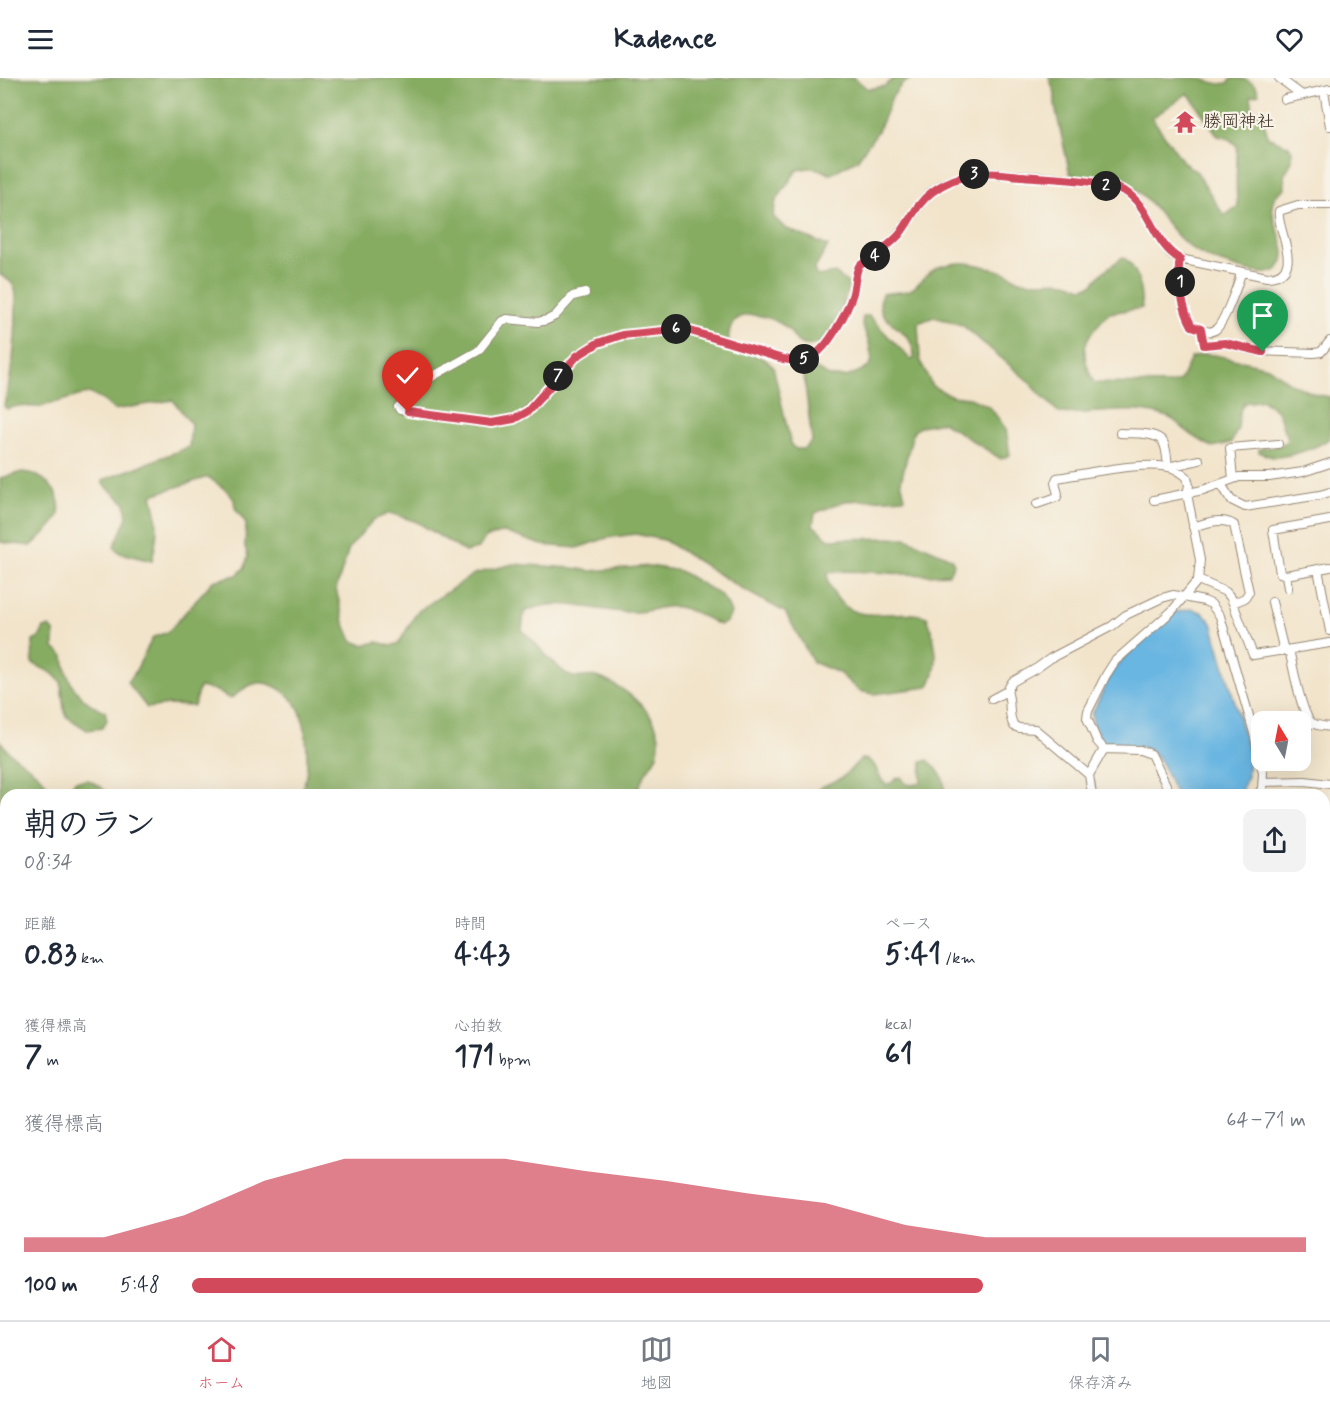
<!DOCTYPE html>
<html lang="ja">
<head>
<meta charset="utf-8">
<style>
  body { margin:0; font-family:Mynerve,"Klee One",sans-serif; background:#f2f2f3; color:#1f2937; height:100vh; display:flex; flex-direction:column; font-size:22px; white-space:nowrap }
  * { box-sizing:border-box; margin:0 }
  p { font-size:20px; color:#747a83 }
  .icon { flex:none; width:33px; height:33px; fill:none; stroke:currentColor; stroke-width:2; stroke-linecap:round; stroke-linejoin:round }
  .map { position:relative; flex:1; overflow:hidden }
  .details { position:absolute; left:0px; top:711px; width:1330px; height:531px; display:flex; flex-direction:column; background:#fff; border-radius:18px 18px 0 0; box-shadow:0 6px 24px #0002 }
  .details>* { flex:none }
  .needle { width:39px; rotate:350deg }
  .buttons { position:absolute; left:1251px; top:633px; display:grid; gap:12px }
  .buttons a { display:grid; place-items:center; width:60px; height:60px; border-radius:12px; background:#fff; box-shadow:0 6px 24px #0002; font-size:30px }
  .pin { position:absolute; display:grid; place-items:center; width:51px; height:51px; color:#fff; margin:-62px -26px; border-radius:50% 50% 50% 0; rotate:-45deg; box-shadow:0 0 6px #0007 }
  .pin .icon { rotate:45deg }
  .km { position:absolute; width:30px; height:30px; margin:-15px; border-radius:50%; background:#222; color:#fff; font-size:16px; line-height:30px; text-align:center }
  .round { display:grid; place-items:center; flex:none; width:63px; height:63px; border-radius:12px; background:#f2f2f3 }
  .overview { display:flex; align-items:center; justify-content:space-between; height:102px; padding:0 24px }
  h1 { font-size:33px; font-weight:800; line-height:45px }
  .metrics { display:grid; grid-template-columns:repeat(3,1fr); gap:9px; height:102px; padding:6px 24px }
  .metrics div { display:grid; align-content:center }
  .metrics b { font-size:30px; font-weight:800 }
  .metrics small { font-size:16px; font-weight:400 }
  .metrics p { font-size:16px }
  .chart { height:168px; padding:12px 24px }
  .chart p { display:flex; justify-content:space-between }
  .chart svg { width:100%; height:108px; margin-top:6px; fill:#d1495b; opacity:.7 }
  ul { padding:0 24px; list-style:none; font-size:20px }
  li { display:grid; grid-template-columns:96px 72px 1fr; align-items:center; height:45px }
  li i { height:15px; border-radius:8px; background:#d1495b }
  header { display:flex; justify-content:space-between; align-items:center; height:78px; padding:0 24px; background:#fff; font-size:27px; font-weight:800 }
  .menu { display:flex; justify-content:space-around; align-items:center; height:84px; border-top:2px solid #e0e1e3; background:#fff; font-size:16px; color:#747a83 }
  .menu a { display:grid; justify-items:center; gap:3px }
  .menu .selected { color:#d1495b }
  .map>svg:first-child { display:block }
  .forest { fill:#86ac62; stroke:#606b40; stroke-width:1.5; fill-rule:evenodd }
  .water { fill:#69b6e2; stroke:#527080; stroke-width:1.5 }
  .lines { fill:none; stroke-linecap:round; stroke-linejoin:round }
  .minor-casing { stroke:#968774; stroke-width:10 }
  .minor { stroke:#fff; stroke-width:8 }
  .route-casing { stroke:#fff; stroke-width:12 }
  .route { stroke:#d1495b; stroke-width:8 }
  .labels { text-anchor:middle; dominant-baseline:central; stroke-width:4.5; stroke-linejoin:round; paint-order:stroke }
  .poi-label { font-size:18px; fill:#3b2a1e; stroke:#f7f3e8; text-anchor:start }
</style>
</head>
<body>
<header><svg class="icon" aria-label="menu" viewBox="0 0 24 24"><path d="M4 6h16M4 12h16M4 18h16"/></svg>Kadence<svg class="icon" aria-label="heart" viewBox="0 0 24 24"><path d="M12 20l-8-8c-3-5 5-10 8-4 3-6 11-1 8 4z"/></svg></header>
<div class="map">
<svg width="1330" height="1242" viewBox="0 0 1330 1242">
  <rect width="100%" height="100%" fill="#f7f3e8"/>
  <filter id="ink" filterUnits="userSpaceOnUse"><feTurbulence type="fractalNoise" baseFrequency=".0167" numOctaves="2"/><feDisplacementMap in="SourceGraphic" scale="12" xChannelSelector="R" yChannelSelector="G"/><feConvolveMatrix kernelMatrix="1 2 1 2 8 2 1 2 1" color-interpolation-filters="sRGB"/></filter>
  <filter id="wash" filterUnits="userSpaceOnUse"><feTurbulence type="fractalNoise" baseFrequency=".008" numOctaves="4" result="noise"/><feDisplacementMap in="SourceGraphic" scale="24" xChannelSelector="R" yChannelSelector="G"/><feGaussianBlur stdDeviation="1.35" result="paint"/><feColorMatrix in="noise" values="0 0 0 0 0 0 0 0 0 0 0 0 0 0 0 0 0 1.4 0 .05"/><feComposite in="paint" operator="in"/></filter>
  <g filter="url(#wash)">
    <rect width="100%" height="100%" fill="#f2e4cb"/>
    <path class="forest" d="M0 0H854L868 11 885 8 894 0H913L902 6 892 19 878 53 857 82 830 96C818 89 810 89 797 92L776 123 773 138 785 150 828 168 814 192 817 198 835 195 849 206C844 224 835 257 817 266 811 268 805 268 799 265 794 261 792 255 788 251 775 240 745 229 733 245 727 253 729 263 729 272 745 275 762 276 773 288L791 367 796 371H804L812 363 803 290 809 287 831 299H847L869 289 872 282 869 265 862 246 863 238H869L911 282 914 281C916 245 870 249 882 216 891 214 903 215 910 212 920 207 927 193 939 189 966 180 981 188 1007 195 1011 197 1015 200 1019 202 1043 209 1057 196 1082 210L1092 207 1103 194 1123 179C1140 191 1140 210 1142 230L1109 235C1083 262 1078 270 1094 305L1169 306 1180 303 1191 280 1204 276 1215 277 1268 289 1290 305 1315 316 1330 319V360C1318 370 1289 379 1273 379 1268 378 1263 376 1259 374V371L1281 367 1287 363V357L1284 353 1278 334 1263 322 1244 325 1239 335 1238 350 1231 365 1212 369C1204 364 1195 360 1188 354 1182 350 1177 343 1170 340 1134 325 1096 338 1059 335L1026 301 962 247 934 239 918 245 920 282 932 308 952 318 970 320 990 329 1006 351 1010 377 1001 381 943 344 921 348 913 354 901 403 905 420 845 423 815 435 813 447 829 461 906 460 951 480 954 486 949 496C909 500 868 490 828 494 826 504 830 508 834 516 856 552 894 527 927 539 935 561 942 587 928 609L874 616 859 613 839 595 813 584 785 534 744 512 664 462 635 456 607 460 577 470 542 467 504 454 485 460 478 471 465 474 417 444 390 435 373 442 349 470 336 511 344 544 352 563 363 567 378 564 391 568 399 565 417 534 474 496 513 486 572 490 591 493 650 488 680 493 719 516 727 526 731 535 727 544 720 547C705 540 694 532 678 529 666 526 649 534 637 534 598 536 560 516 524 534L522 552C535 563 559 595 573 599 580 601 589 597 596 599 625 607 669 642 657 676 655 683 649 689 645 696 642 702 639 710 636 717H298C312 704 307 653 301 636 296 620 271 600 254 606 245 608 237 616 230 621L215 612 199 609 194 628 169 627 147 630 127 604 134 596 153 559 168 554 213 503 237 497 245 489 248 478 245 469 246 445 235 430 234 421 227 413 208 399 152 417C159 443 158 457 152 483L120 475 114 469 127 439 125 425 103 406V402L189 369 191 346 173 322 114 332 104 323 89 315 39 329 18 328 7 331 4 328C12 296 16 265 16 232 16 225 17 215 14 209 11 203 5 199 0 197Z
      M1049 0H1198L1219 6 1228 5 1232 0C1244 0 1256 3 1259 16L1251 18 1253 33H1261L1268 59 1289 68 1292 72 1291 85 1284 97 1285 110C1281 114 1274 117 1273 123 1267 143 1298 176 1276 192 1268 198 1253 194 1244 192 1204 180 1192 177 1165 143 1157 134 1148 119 1137 113 1118 102 1092 100 1070 96L1055 28V15ZM1188 15 1218 58 1229 61 1237 68C1238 89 1234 108 1238 128L1224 138 1197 94 1184 85 1152 40Z
      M22 394C42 395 63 413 59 436 58 445 38 461 31 468L0 464V400Z
      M49 549 54 553V570L64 578C65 604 80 624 105 633L107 642 102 650 87 652 67 639 64 631 61 604 52 595 32 585 33 563 39 560 44 550Z
      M0 663 9 674 38 696 45 704 51 717H6V863L0 864Z
      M861 681C880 681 874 699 887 707L893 704 896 700 901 699 906 706 914 707 921 704 922 684 928 682C937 690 947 701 944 713L937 717 912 715 909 717H814C821 704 838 706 847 695 852 690 855 686 861 681Z
      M88 702 100 708 109 717H65L75 703Z
      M1325 865H1330V921L1325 913Z
      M6 894V1236H225L228 1242H0V897Z
      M1325 963H1330V1015L1325 1013Z
      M1330 1053V1129L1327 1132 1325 1155V1054Z
      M365 1236H453L457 1242H362Z
      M889 1236H910L921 1242H896Z
      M983 1236H989L997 1242H956Z
      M1091 1236H1130L1134 1242H1094Z"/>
    <path class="water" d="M1193 531 1203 535 1212 545 1248 671C1250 688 1248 703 1239 717H1176C1154 669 1160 669 1106 667L1101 663 1093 645 1092 636 1112 594 1123 581 1176 534Z"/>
  </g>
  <g filter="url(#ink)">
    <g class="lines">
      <g class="minor-casing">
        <path id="minor" d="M1279 0 1302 17
          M1324 13 1330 48
          M1285 21 1330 11
          M1180 181C1176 198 1183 233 1192 248 1198 251 1209 256 1215 252 1224 246 1238 206 1241 195
          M585 215 573 218 555 238 547 242 538 244 507 241 502 243 478 273 421 305 411 318 398 329 400 332 481 344 492 345 521 338 577 278 598 265 623 257 684 251 783 281C793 283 802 283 811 279 828 271 848 233 853 215 855 206 855 196 859 188 873 179 889 169 899 156 908 145 915 133 923 122 937 105 961 98 981 95 1013 97 1113 99 1134 120 1150 136 1156 161 1172 177L1180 181 1267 199C1308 197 1275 150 1279 133L1298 127H1330
          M1205 268 1225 265 1256 273 1314 275 1321 274 1330 263
          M1120 355C1131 356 1156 353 1163 364 1167 370 1167 382 1168 389L1199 382
          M1233 401 1230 370 1278 366
          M1221 406 1231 422 1245 429 1320 417 1330 414
          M1154 422 1203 412 1239 399H1269L1303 394 1330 385
          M1037 426 1057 419 1058 416 1055 405 1057 400C1084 396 1152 381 1175 391 1180 393 1183 396 1187 399L1189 407 1187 416 1200 482 1198 502 1172 533 1115 583 1106 597 1088 633 1087 640 1097 663 1104 671 1140 672 1151 676 1171 717
          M1330 442 1273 452 1280 495 1286 497 1330 489
          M1193 449C1206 445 1222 439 1234 447L1249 514 1245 520 1233 525
          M1318 491 1330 553
          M1286 497 1288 510
          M1198 502 1226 514 1231 520 1253 577 1330 565
          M1272 524 1284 573
          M1289 572C1293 587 1301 637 1312 645 1317 648 1324 648 1330 649
          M1007 613C1012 625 1007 637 1014 648L1019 650 1035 651 1089 697 1092 717
          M992 621 1007 613 1012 604 1037 590 1051 580 1112 548 1126 537 1162 520 1173 517 1204 523 1211 526 1220 538 1254 655 1263 695 1262 711 1257 717
          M1301 653 1312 645
          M1089 697 1104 671
          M1263 704 1305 703 1330 706
          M521 1236 522 1242"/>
      </g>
      <use href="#minor" class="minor"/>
    </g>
  </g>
  <g class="lines" filter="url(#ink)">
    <g class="route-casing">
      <path id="route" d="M408 334 492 345 514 341 528 333 577 278 598 265 622 257 684 251 783 281C793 283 802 283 811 279 828 271 848 233 853 215 855 206 855 196 859 188 873 179 888 169 899 157 910 143 917 125 932 114 945 104 961 98 978 96 992 94 1009 97 1023 98 1051 101 1103 101 1126 114 1151 130 1154 167 1180 181 1176 199 1183 233 1192 248L1201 251 1204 267 1225 265 1263 274"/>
    </g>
    <use href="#route" class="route"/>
  </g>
  <defs>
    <g id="temple-bare" transform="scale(1.8)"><path d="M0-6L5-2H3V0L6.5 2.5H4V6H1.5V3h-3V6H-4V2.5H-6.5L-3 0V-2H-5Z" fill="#d1495b" stroke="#f7f3e8" stroke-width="2.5" paint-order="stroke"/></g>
  </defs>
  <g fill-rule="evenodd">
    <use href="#temple-bare" x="1185" y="44"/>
  </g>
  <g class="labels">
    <g class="poi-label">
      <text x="1203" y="44">勝岡神社</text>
    </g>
  </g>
</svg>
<div class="buttons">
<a><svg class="needle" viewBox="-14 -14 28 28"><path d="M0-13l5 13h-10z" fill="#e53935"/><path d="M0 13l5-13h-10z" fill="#747a83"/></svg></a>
</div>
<div class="pin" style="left:1263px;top:274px;background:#1e9e55"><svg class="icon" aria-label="arrive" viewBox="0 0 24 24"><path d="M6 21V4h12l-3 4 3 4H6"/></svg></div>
<div class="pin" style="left:408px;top:334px;background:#d93025"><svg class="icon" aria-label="check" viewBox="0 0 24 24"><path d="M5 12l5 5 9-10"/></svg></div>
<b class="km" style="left:1180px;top:204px">1</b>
<b class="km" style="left:1106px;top:108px">2</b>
<b class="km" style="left:974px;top:96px">3</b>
<b class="km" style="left:875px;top:178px">4</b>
<b class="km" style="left:804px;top:281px">5</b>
<b class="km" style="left:676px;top:251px">6</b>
<b class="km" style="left:558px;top:298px">7</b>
<section class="details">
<div class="overview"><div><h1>朝のラン</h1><p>08:34</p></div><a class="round"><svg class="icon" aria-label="share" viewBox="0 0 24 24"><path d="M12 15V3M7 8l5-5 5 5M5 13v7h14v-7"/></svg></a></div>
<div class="metrics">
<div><p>距離</p><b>0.83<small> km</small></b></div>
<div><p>時間</p><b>4:43</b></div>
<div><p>ペース</p><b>5:41<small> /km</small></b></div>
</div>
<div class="metrics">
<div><p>獲得標高</p><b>7<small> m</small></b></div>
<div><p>心拍数</p><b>171<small> bpm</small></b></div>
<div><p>kcal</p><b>61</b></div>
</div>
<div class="chart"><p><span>獲得標高</span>64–71 m</p>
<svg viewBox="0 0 160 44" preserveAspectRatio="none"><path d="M0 44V38L10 38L20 29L30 15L40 6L50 6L60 6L70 11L80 15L90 20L100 24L110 33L120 38L130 38L140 38L150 38L160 38V44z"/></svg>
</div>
<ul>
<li><b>100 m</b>5:48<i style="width:71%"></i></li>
</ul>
</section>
</div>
<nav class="menu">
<a class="selected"><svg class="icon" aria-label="home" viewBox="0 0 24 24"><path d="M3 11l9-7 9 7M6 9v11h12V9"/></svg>ホーム</a>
<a><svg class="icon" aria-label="map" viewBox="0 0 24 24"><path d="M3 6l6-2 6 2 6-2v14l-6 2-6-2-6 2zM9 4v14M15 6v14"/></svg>地図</a>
<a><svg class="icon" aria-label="saved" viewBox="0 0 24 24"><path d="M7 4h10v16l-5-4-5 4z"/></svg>保存済み</a>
</nav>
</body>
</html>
